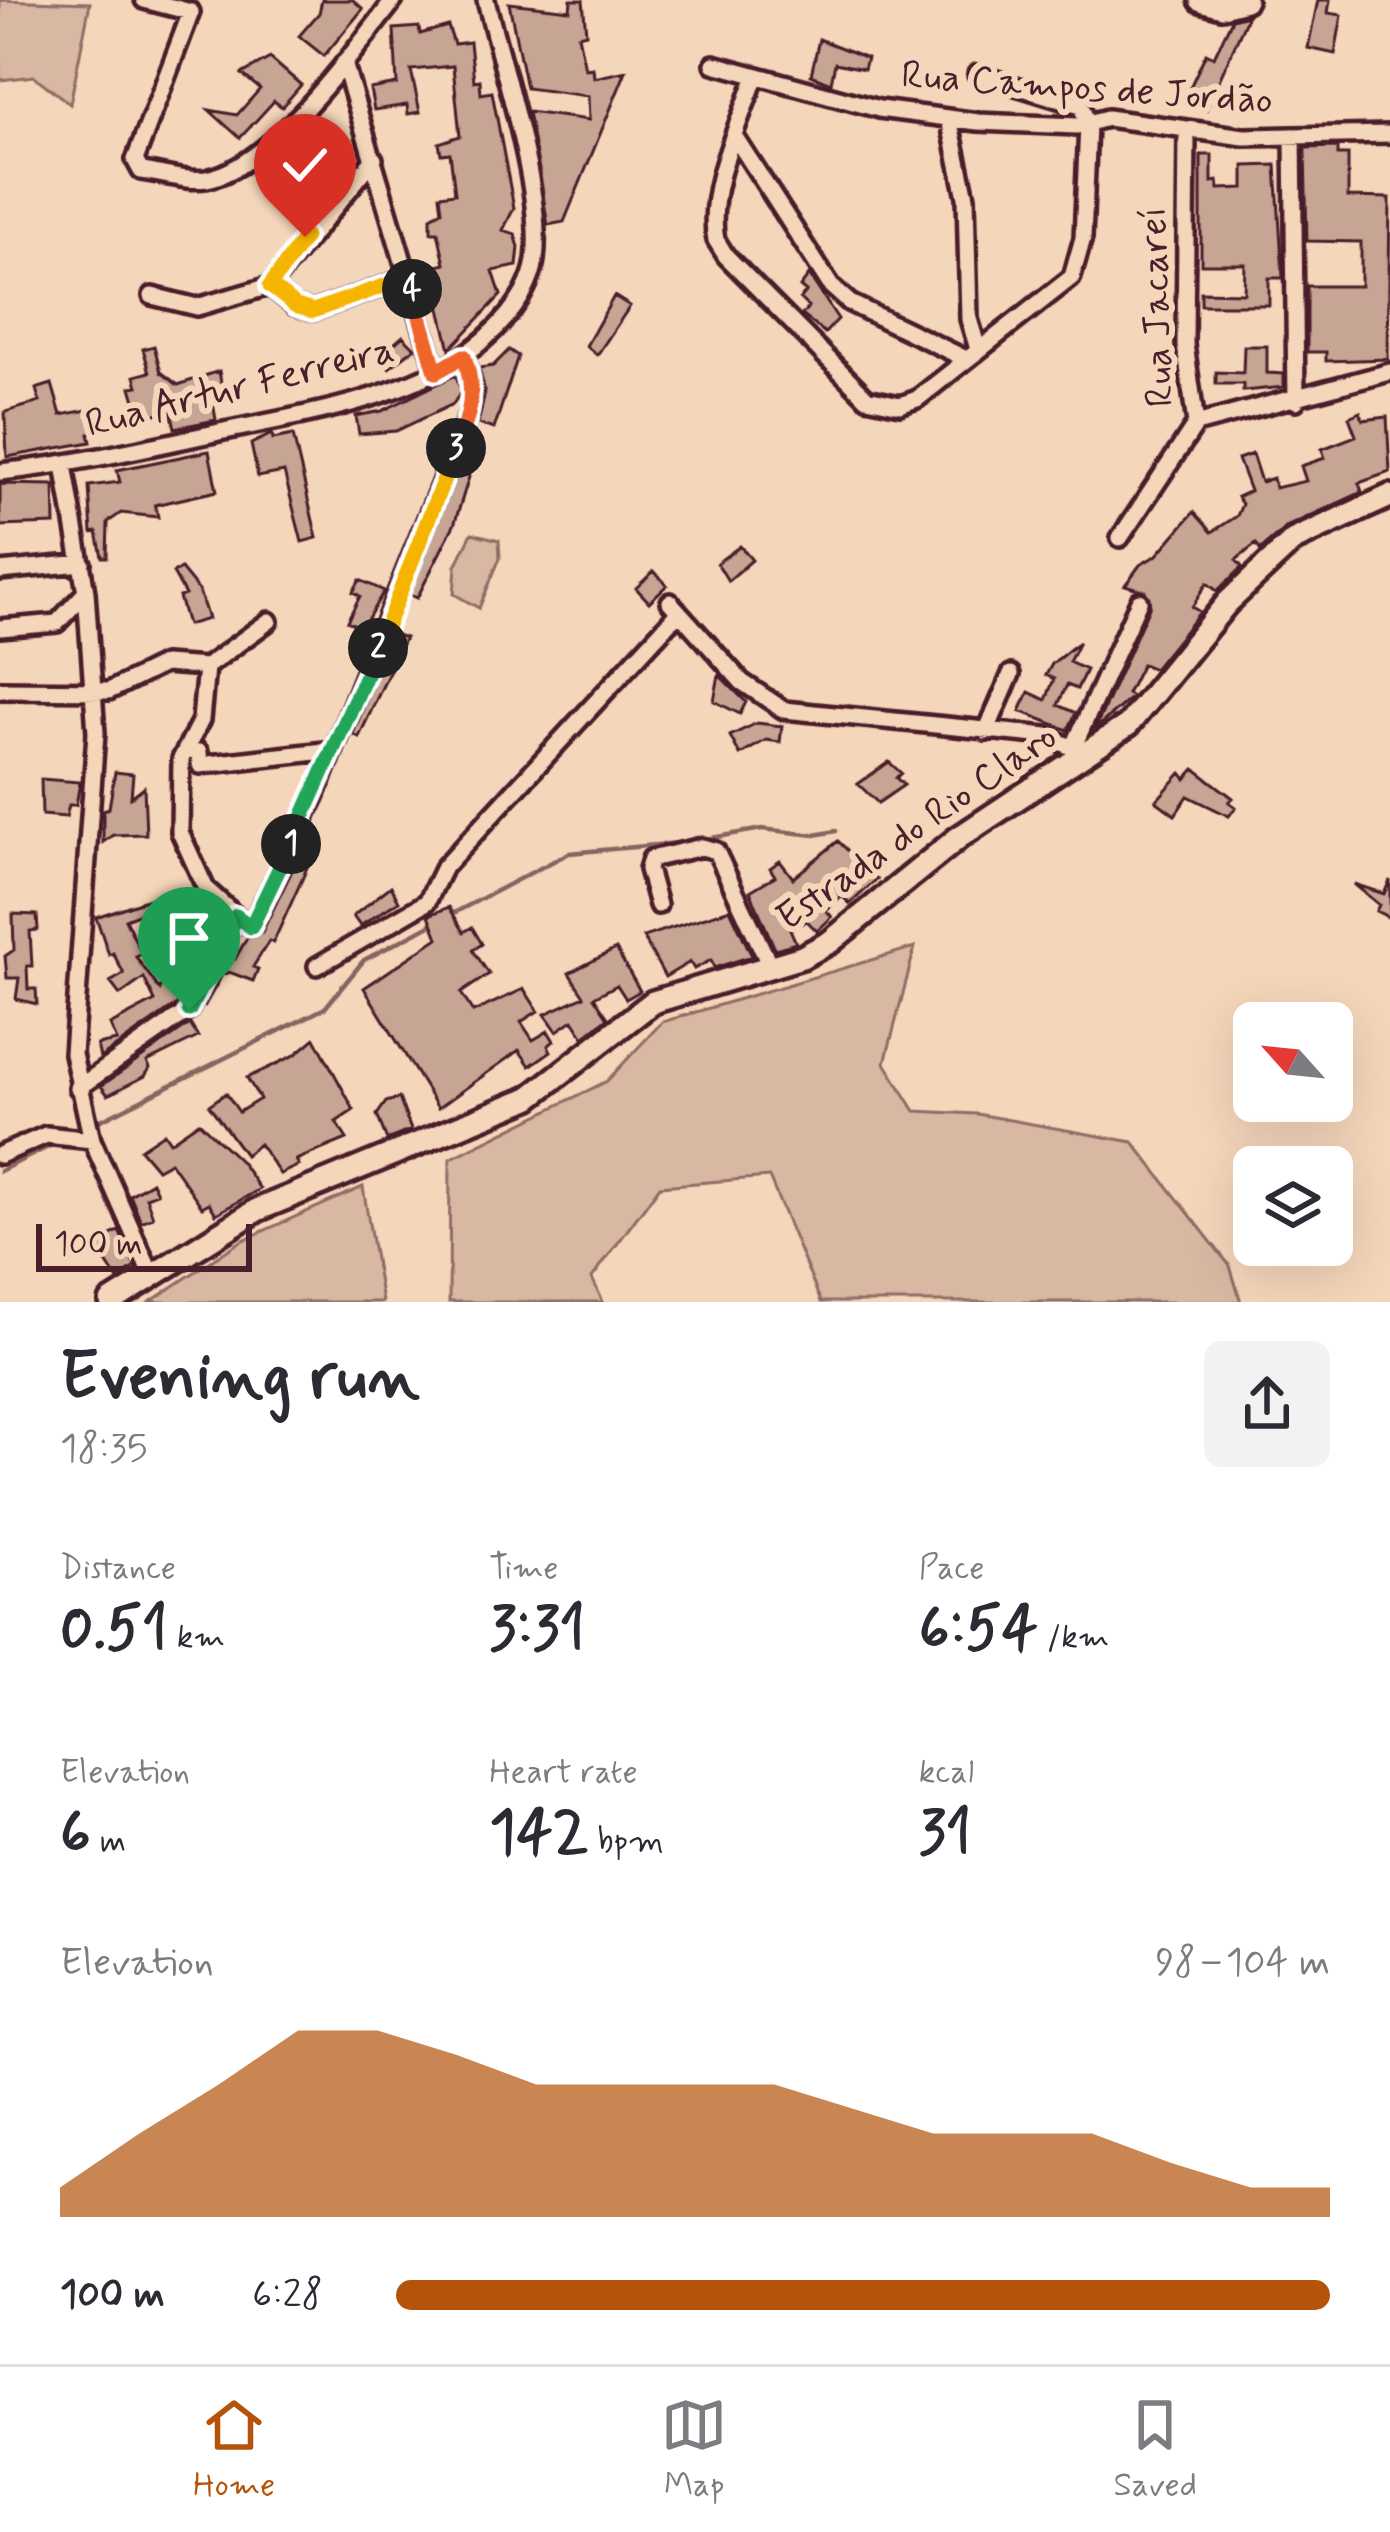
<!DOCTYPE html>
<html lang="en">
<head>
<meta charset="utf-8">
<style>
  body { margin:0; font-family:Mynerve,sans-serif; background:#f2f2f3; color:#2b2b33; height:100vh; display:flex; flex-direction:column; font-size:45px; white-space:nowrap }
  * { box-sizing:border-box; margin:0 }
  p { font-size:39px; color:#7c7c81 }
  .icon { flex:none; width:66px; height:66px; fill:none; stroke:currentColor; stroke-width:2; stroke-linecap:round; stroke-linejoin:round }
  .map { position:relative; height:1302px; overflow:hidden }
  .sheet { display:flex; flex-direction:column; background:#fff; flex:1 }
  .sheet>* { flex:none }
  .needle { width:78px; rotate:297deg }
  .buttons { position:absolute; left:1233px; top:1002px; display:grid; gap:24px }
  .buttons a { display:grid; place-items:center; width:120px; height:120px; border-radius:18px; background:#fff; box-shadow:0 12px 48px #0002; font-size:60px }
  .scale { position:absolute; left:36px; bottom:30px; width:216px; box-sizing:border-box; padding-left:12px; border:6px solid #4a1f2b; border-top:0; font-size:33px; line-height:42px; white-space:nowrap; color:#4a1f2b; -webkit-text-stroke:9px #f4d6ba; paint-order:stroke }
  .pin { position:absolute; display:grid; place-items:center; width:102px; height:102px; color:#fff; margin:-123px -51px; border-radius:50% 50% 50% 0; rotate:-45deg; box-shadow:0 0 12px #0007 }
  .pin .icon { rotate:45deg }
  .km { position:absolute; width:60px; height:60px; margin:-30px; border-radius:50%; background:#222; color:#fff; font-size:33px; line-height:60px; text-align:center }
  .round { display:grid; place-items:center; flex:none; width:126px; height:126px; border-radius:18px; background:#f2f2f3 }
  .headline { display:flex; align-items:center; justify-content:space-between; height:204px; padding:0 60px }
  h1 { font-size:66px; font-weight:700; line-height:90px }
  .stats { display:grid; grid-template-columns:repeat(3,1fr); gap:18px; height:204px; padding:12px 60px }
  .stats div { display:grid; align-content:center }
  .stats b { font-size:60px; font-weight:700 }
  .stats small { font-size:33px; font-weight:400 }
  .stats p { font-size:33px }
  .chart { height:336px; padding:24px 60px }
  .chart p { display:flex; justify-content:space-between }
  .chart svg { width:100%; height:216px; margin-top:12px; fill:#b45309; opacity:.7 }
  ul { padding:0 60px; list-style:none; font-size:39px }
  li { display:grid; grid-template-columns:192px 144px 1fr; align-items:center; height:90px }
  li i { height:30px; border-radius:15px; background:#b45309 }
  .dock { display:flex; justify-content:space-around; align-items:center; height:168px; border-top:3px solid #e1e1e2; background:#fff; font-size:33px; color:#7c7c81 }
  .dock a { display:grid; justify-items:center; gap:6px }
  .dock .selected { color:#b45309 }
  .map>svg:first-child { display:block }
  .green { fill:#d8b8a2; stroke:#916c66; stroke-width:3 }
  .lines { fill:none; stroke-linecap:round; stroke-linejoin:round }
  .stream { stroke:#896360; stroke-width:4.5 }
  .building { fill:#c7a594; stroke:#4a1f2b; stroke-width:3 }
  .street-casing { stroke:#4a1f2b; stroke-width:24 }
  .secondary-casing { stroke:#4a1f2b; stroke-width:30 }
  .street { stroke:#f4d6ba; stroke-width:15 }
  .secondary { stroke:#f4d6ba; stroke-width:21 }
  .split-1-casing { stroke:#fff; stroke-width:24 }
  .split-2-casing { stroke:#fff; stroke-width:24 }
  .split-3-casing { stroke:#fff; stroke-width:24 }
  .split-4-casing { stroke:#fff; stroke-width:24 }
  .split-5-casing { stroke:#fff; stroke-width:24 }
  .split-1 { stroke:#22a559; stroke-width:15 }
  .split-2 { stroke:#22a559; stroke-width:15 }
  .split-3 { stroke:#f5b400; stroke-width:15 }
  .split-4 { stroke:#f0652b; stroke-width:15 }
  .split-5 { stroke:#f5b400; stroke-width:15 }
  .labels { text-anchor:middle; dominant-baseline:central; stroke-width:12; stroke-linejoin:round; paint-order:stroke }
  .street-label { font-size:39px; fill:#4a1f2b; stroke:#f4d6ba }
</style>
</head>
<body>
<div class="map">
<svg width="1390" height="1302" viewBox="0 0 1390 1302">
  <rect width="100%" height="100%" fill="#f4d6ba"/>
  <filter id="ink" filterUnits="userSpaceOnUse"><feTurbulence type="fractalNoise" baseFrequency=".00833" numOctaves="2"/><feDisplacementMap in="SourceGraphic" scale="24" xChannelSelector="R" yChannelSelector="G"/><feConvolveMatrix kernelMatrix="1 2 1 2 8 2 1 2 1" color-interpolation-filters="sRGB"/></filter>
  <g filter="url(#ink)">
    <path class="green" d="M0 0 90 3 70 104 34 76 0 80Z
      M472 533 499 540 500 558 479 608 454 594 456 566Z
      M915 947 885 1063 915 1111 977 1114 1133 1142 1230 1266 1241 1302H821L769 1177 660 1186 592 1278 603 1302H449L450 1159 607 1081 662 1022Z
      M363 1187 382 1302H150L241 1241Z"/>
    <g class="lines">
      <path class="stream" d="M700 840 762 829 815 835 836 831
        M452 914 569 853 689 842
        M93 1124 325 1008 364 960 436 922
        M0 1171 56 1143"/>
    </g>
    <path class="building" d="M322 0H353L363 9 324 56 299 36 319 13Z
      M571 0H583L586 33 578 35 585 69 593 68 594 78 626 71 564 222 548 225 528 112 589 120 588 96 526 88 509 3 570 10Z
      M1318 0H1330L1328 13 1342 15 1335 54 1308 48Z
      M1248 15 1206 110 1184 100 1206 53 1214 57 1232 19Z
      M448 26 454 44 470 42 474 81 480 80 481 94 492 92 514 208 503 230 515 234 519 247 517 266 493 271 501 295 450 349 430 268 445 264 438 232H431V217L442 211 440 195 455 193 450 153 441 154 439 143 460 136 453 66 411 70 420 112 408 114 407 105 374 110 370 89 397 84 394 29 419 27 420 34Z
      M819 39 867 58 864 69 835 63 831 83 811 75Z
      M270 58 301 85 282 107 274 101 240 138 209 110 237 115 260 89 242 74Z
      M1338 147V155H1348V197L1390 198 1388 359 1326 361V352H1307V286H1361V242L1307 241 1305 148Z
      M1201 155H1212V182L1218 181 1219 189 1244 188V166L1276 165 1283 278H1269V305H1201V292L1244 293 1245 264H1201Z
      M809 275 838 319 825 333 802 315 808 307 800 299 806 292 800 287Z
      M614 296 630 306 597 355 586 346Z
      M403 336 415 348 389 368 381 355Z
      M154 346 161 372 178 385 219 371 223 394 212 396 216 420 175 428 171 410 140 418 131 387 138 386 135 376 150 372 143 349Z
      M1244 346H1267V373L1284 374V387L1243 391V384H1216V372L1243 373Z
      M509 350 518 356 494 429 478 424 485 392 479 368 493 366Z
      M456 375 461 392 453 404 396 431 359 434 356 416 382 411Z
      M52 384 61 415 93 409 100 431 89 434 91 442 7 457 5 412 40 402 36 389Z
      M1360 412 1363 420 1387 417 1390 472 1359 483 1362 492 1288 526 1260 550 1256 544 1236 560 1242 567 1217 591 1207 583 1192 607 1200 612 1154 669 1142 664 1127 694 1132 697 1095 729 1150 605 1145 591 1125 585 1140 565 1157 555 1194 512 1212 532 1237 516 1242 504 1237 497 1250 491 1238 459 1252 454 1261 482 1273 478 1275 488 1306 481 1301 466 1325 458 1322 449 1356 436 1349 417Z
      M272 434 273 439 293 435 317 538 302 542 284 472 258 477 251 444Z
      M209 451 217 491 155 505 158 517 121 513 108 522 107 557H102L97 532 92 533 89 486 120 482 117 470Z
      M464 457 469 477 454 525 417 598 409 595Z
      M0 484 54 485 55 524 0 526Z
      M740 546 752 560 728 581 717 563Z
      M181 569 199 591 208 619 187 625 179 597 185 595 173 573Z
      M654 571 667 585 649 602 636 588Z
      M360 580 384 591 362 628 347 621 360 596 353 592Z
      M393 634 405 638 359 737 353 734Z
      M1079 642 1069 662 1086 670 1077 689 1067 685 1058 705 1076 713 1068 730 1020 711 1029 692 1046 700 1054 679 1046 675 1052 664Z
      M719 675 746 702 740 714 714 701Z
      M757 723 782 726 780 742 766 740 740 755 730 736Z
      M889 762 901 773 896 778 904 785 878 803 858 784Z
      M1195 769 1233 798 1229 802 1236 807 1229 816 1188 796 1175 815 1156 801 1181 773 1186 779Z
      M115 772 133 774 131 797 144 787 146 834 113 835 103 842V810L109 808Z
      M41 779 80 782 76 805H69L66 817 42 815Z
      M838 841 877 879 850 904 842 896 826 910 832 917 817 931 807 921 790 929 796 943 775 949 750 891 775 876 770 868 780 861 793 878Z
      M306 842 315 846 304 875 273 943 269 941 253 967 258 969 253 981 229 972 222 975 204 1007 229 956 235 959 247 938 262 932Z
      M1390 880V918L1376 911 1379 905 1354 884 1384 894Z
      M391 886 399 901 360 926 353 916Z
      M158 896 161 905 125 919 142 954 136 957 160 990 166 970 182 963 196 969 182 997 173 993 179 1003 100 1058 97 1045 117 1041 110 1025 155 1001 144 978 120 995 110 982 124 974 113 953 109 955 96 917Z
      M449 907 464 932 472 927 482 944 473 950 489 974 461 993 473 1012 524 989 538 1011 521 1022 533 1040 548 1031 554 1041 548 1046 551 1051 530 1066 519 1050 438 1108 364 988 438 938 429 915Z
      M730 909 752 956 714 968 711 960 694 969 690 962 665 977 643 937Z
      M13 914 37 915 38 930 30 931 32 966H27L28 989H36L37 1004 16 999 19 978H7L5 956 14 950Z
      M616 949 640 991 626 999 617 985 594 997 608 1018 584 1037 573 1020 557 1031 545 1014 584 996 569 973Z
      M190 1024 198 1037 147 1062 150 1068 145 1076 108 1095 101 1086Z
      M315 1038 354 1110 336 1122 347 1139 296 1160 299 1165 280 1174 259 1144 245 1155 209 1105 226 1093 239 1112 260 1099 247 1078 295 1055Z
      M399 1098 411 1130 387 1140 377 1115 386 1102Z
      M199 1122 241 1162 260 1189 216 1214 209 1203 202 1207 170 1162 157 1169 140 1149 164 1133 170 1142Z
      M152 1182 157 1193 146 1197 153 1217 141 1222 130 1195Z
      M119 1231 135 1267 117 1279 94 1243Z"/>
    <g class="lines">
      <g class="street-casing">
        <path id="street" d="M144 0 191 12 135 160 141 171C160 173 187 182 206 179 272 167 354 51 394 0
          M344 63 436 372
          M714 64 879 109 978 122 1077 126 1107 118 1244 137 1390 134
          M755 78C739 126 706 189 716 240L726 256 867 398 900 405 917 399 1072 277 1083 238 1088 125 1081 106 977 74
          M949 119 966 197 969 319 978 349
          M1187 132 1185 344 1196 424 1390 372
          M1293 136 1296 401
          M735 137 831 286 850 303 964 358
          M270 286 295 306 313 311 409 277
          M152 296 197 307 270 286 374 159
          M64 465 86 592 96 733 73 1054 92 1140 152 1276
          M0 472C76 464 150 447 224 431 295 417 370 404 435 372 476 352 528 308 535 260 544 193 502 68 486 0
          M1120 538 1196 424
          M0 571 82 563
          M670 602 742 682 784 710 1047 736 1073 748 1079 759
          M0 628 57 623 86 592
          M0 690 109 691 164 664 206 667
          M986 732 1011 674
          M1073 748 1139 601
          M188 751 199 752 200 765 334 750
          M658 905 648 869 651 859 702 847 716 851 770 966
          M236 916 251 927 315 797 471 408 473 391 464 356
          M317 966 427 902 444 867 678 613
          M78 1088 189 1010 236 916 206 889 180 832 181 759 201 720 206 667 269 621
          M0 1155 46 1135 92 1140"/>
      </g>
      <g class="secondary-casing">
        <path id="secondary" d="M1201 0 1222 6 1245 0
          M111 1302 257 1210 529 1098 653 1002 802 957 830 942 958 838 1128 725 1227 603 1294 540 1390 496"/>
      </g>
      <use href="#street" class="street"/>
      <use href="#secondary" class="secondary"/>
    </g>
  </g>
  <g class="lines" filter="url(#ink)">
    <g class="split-1-casing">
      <path id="split-1" d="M189 1010 236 916 251 927 291 844"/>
    </g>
    <g class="split-2-casing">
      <path id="split-2" d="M291 844 378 648"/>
    </g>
    <g class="split-3-casing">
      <path id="split-3" d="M378 648 456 448"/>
    </g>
    <g class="split-4-casing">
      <path id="split-4" d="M412 289 436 372 464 356C476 391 471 414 456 448"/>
    </g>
    <g class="split-5-casing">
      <path id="split-5" d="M305 237 270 286 296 306 313 311 409 277 412 289"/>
    </g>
    <use href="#split-1" class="split-1"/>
    <use href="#split-2" class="split-2"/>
    <use href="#split-3" class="split-3"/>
    <use href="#split-4" class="split-4"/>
    <use href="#split-5" class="split-5"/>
  </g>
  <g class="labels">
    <g class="street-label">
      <text transform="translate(1087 89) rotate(4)">Rua Campos de Jordão</text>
      <text transform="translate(1158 307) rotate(-92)">Rua Jacareí</text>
      <text transform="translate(240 388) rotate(-14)">Rua Artur Ferreira</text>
      <text transform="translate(917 828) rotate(-35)">Estrada do Rio Claro</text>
    </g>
  </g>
</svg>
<div class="buttons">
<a><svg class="needle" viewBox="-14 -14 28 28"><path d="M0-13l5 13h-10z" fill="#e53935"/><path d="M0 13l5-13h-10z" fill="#7c7c81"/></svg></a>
<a><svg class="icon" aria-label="layers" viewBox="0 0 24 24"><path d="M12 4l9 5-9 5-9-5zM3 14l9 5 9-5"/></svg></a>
</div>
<div class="scale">100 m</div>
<div class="pin" style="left:189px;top:1010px;background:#1e9e55"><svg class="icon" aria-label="arrive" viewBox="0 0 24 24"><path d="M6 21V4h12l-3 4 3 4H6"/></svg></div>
<div class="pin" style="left:305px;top:237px;background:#d93025"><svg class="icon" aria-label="check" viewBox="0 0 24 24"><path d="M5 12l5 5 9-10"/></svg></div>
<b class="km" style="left:291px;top:844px">1</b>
<b class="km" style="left:378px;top:648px">2</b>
<b class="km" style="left:456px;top:448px">3</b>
<b class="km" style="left:412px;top:289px">4</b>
</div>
<section class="sheet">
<div class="headline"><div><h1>Evening run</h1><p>18:35</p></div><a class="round"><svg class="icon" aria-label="share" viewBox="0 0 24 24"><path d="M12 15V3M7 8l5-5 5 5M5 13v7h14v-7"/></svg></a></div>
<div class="stats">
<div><p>Distance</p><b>0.51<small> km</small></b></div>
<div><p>Time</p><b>3:31</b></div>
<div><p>Pace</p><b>6:54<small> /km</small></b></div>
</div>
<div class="stats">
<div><p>Elevation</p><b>6<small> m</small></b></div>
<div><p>Heart rate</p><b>142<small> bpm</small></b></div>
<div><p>kcal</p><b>31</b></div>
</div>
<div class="chart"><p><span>Elevation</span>98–104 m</p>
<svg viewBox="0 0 160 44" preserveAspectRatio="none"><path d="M0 44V38L10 27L20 17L30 6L40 6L50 11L60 17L70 17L80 17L90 17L100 22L110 27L120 27L130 27L140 33L150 38L160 38V44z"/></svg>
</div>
<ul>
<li><b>100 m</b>6:28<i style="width:100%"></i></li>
</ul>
</section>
<nav class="dock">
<a class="selected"><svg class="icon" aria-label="home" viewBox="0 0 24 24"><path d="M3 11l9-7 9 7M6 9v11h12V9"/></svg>Home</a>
<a><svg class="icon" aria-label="map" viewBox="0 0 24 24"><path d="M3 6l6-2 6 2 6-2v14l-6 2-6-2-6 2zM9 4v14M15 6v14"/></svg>Map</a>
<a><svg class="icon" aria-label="saved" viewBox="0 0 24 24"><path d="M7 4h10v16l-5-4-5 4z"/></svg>Saved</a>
</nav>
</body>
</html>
